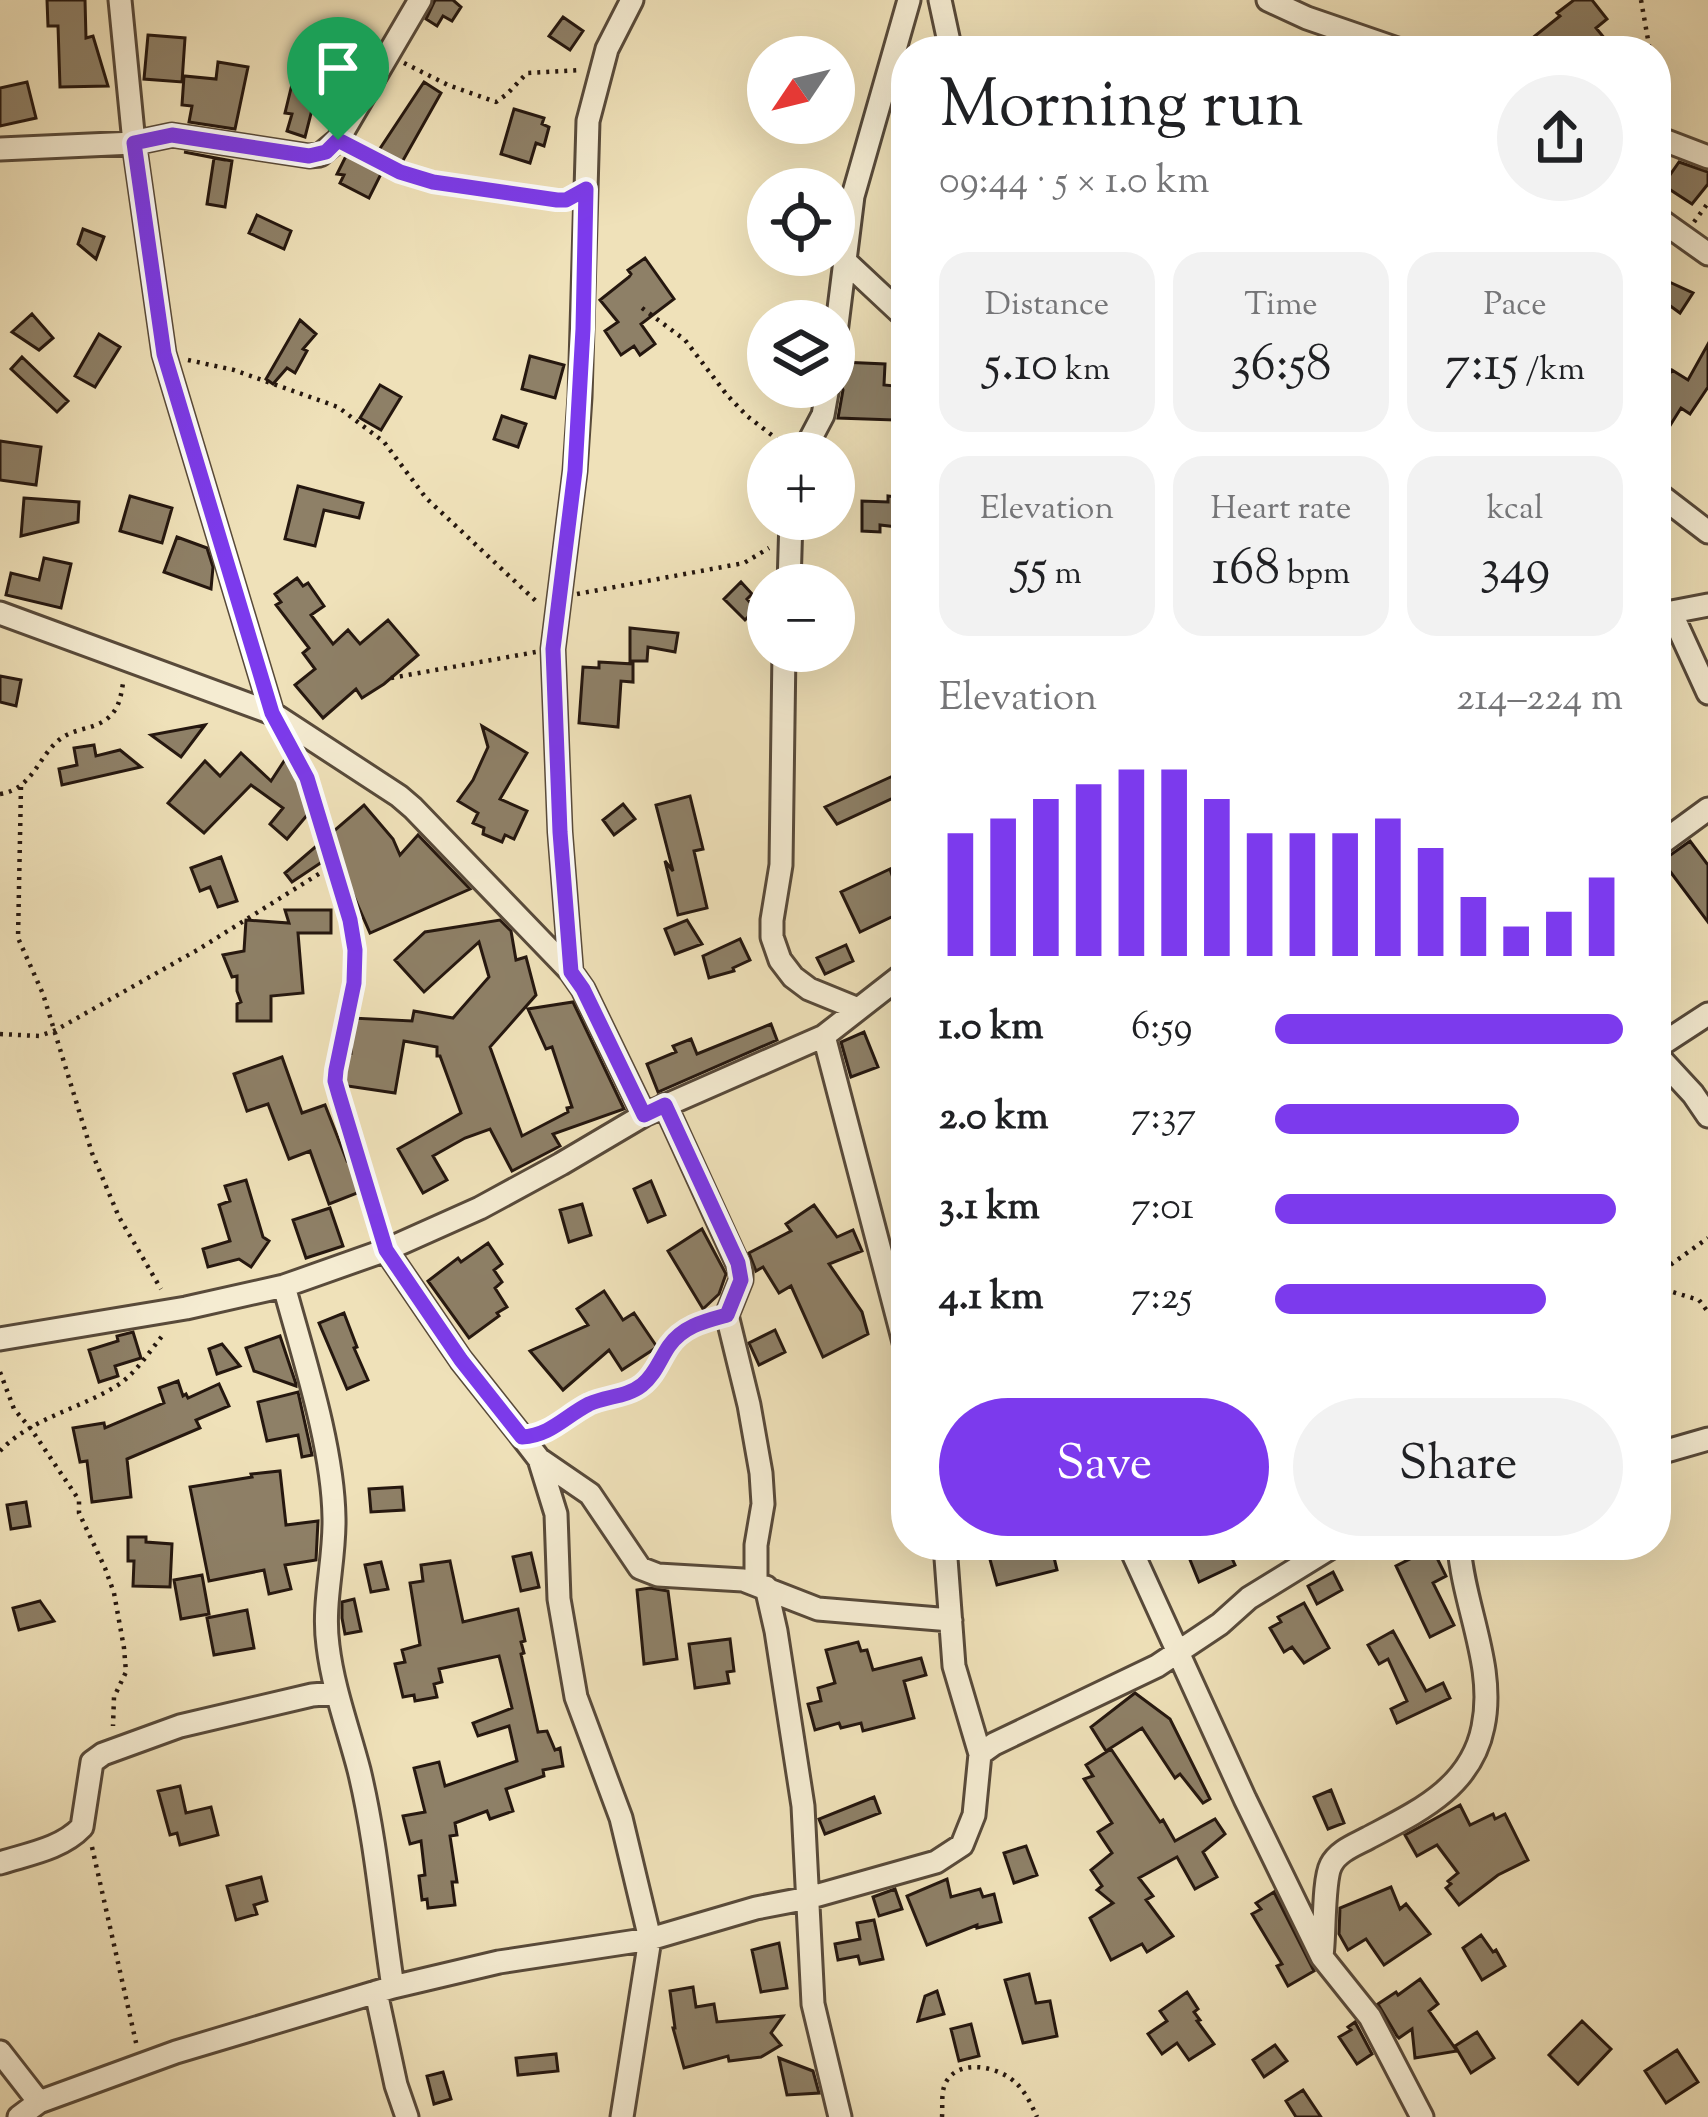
<!DOCTYPE html>
<html lang="en">
<head>
<meta charset="utf-8">
<style>
  body { margin:0; font-family:"Sorts Mill Goudy",serif; background:#f2f2f2; color:#202124; height:100vh; display:flex; flex-direction:column; font-size:45px; white-space:nowrap }
  * { box-sizing:border-box; margin:0 }
  p { font-size:39px; color:#757577 }
  .icon { flex:none; width:66px; height:66px; fill:none; stroke:currentColor; stroke-width:2; stroke-linecap:round; stroke-linejoin:round }
  .map { position:relative; flex:1; overflow:hidden }
  .panel { position:absolute; left:891px; top:36px; width:780px; height:1524px; display:flex; flex-direction:column; background:#fff; border-radius:48px; box-shadow:0 12px 48px #0002 }
  .panel>* { flex:none }
  .needle { width:78px; rotate:235deg }
  .tools { position:absolute; left:747px; top:36px; display:grid; gap:24px }
  .tools a { display:grid; place-items:center; width:108px; height:108px; border-radius:50%; background:#fff; box-shadow:0 12px 48px #0002; font-size:60px }
  .pin { position:absolute; display:grid; place-items:center; width:102px; height:102px; color:#fff; margin:-123px -51px; border-radius:50% 50% 50% 0; rotate:-45deg; box-shadow:0 0 12px #0007 }
  .pin .icon { rotate:45deg }
  .round { display:grid; place-items:center; flex:none; width:126px; height:126px; border-radius:63px; background:#f2f2f2 }
  .overview { display:flex; align-items:center; justify-content:space-between; height:204px; padding:0 48px }
  h1 { font-size:66px; font-weight:600; line-height:90px }
  .figures { display:grid; grid-template-columns:repeat(3,1fr); gap:18px; height:204px; padding:12px 48px }
  .figures div { display:grid; align-content:center; border-radius:30px; background:#f2f2f2; text-align:center }
  .figures b { font-size:51px; font-weight:600 }
  .figures small { font-size:33px; font-weight:400 }
  .figures p { font-size:33px }
  .chart { height:336px; padding:24px 48px }
  .chart p { display:flex; justify-content:space-between }
  .chart svg { width:100%; height:216px; margin-top:12px; stroke:#7c3aed; stroke-width:6 }
  .action { display:flex; gap:24px; margin-top:auto; padding:24px 48px }
  .action a { flex:1; height:138px; border-radius:72px; background:#7c3aed; color:#fff; font-size:48px; font-weight:600; line-height:138px; text-align:center }
  .action a+a { background:#f2f2f2; color:#202124 }
  ul { padding:0 48px; list-style:none; font-size:39px }
  li { display:grid; grid-template-columns:192px 144px 1fr; align-items:center; height:90px }
  li i { height:30px; border-radius:15px; background:#7c3aed }
  .map>svg:first-child { display:block }
  .building { fill:#8e8067; stroke:#25170f; stroke-width:3 }
  .lines { fill:none; stroke-linecap:round; stroke-linejoin:round }
  .minor-casing { stroke:#584a3a; stroke-width:27 }
  .path { stroke:#25170f; stroke-width:4.5; stroke-dasharray:3 6; stroke-linecap:butt }
  .minor { stroke:#f5ecd2; stroke-width:21 }
  .route-casing { stroke:#fff; stroke-width:24 }
  .route { stroke:#7c3aed; stroke-width:15 }
</style>
</head>
<body>
<div class="map">
<svg width="1708" height="2117" viewBox="0 0 1708 2117">
  <rect width="100%" height="100%" fill="#efe1b9"/>
  <filter id="stains"><feTurbulence type="fractalNoise" baseFrequency=".00167" numOctaves="4"/><feColorMatrix values="0 0 0 0 .2 0 0 0 0 .09 0 0 0 0 .02 0 0 0 .5 -.17"/></filter>
  <radialGradient id="worn" r=".72"><stop offset=".6" stop-color="#630" stop-opacity="0"/><stop offset="1" stop-color="#630" stop-opacity=".3"/></radialGradient>
  <path class="building" d="M47 0H85L86 38 93 36 108 86 60 87 58 26H48Z
    M435 0H453L461 7 452 21 443 16 437 26 426 19Z
    M1574 0H1592L1607 19 1596 28 1615 51H1516L1560 16 1557 13Z
    M563 17 583 31 570 50 549 36Z
    M148 35 185 38 182 82 144 79Z
    M218 62 248 67 235 129 189 122 192 106 182 105 184 76 216 79Z
    M294 76 319 82 305 137 287 131 292 114 285 113Z
    M27 82 36 118 0 126V88Z
    M424 82 441 93 401 164 379 150Z
    M514 109 544 118 542 124 549 127 544 146 536 143 530 163 501 154Z
    M184 152 232 161 225 207 207 204 214 158 225 160Z
    M347 154 382 172 369 198 340 183 344 175 337 174Z
    M1679 162 1708 172V184L1692 204 1663 185Z
    M257 215 291 231 284 249 249 233Z
    M83 229 104 237 96 259 78 244Z
    M645 258 674 299 641 324 655 344 640 355 634 346 621 355 605 331 618 322 600 300 629 277 631 274 628 270Z
    M1665 280 1693 293 1680 313 1658 297Z
    M32 314 53 338 39 350 12 332Z
    M300 320 316 334 303 349 307 351 295 373 287 368 273 384 266 379Z
    M99 334 120 347 95 387 75 376Z
    M1708 344V387L1690 414 1681 408 1656 448V394L1672 370 1688 380Z
    M530 356 564 365 555 398 522 389Z
    M22 357 68 401 57 412 11 369Z
    M841 362 885 364 884 385 895 386 894 420 838 418 843 390 837 375 838 363Z
    M380 385 401 397 381 430 360 418Z
    M502 416 526 424 518 447 494 439Z
    M0 441 41 447 36 485 0 480Z
    M298 486 363 503 359 518 324 510 315 546 285 539Z
    M130 496 172 508 162 543 120 531Z
    M888 496 906 498V528L880 525V532L862 531V501L888 502Z
    M24 498 79 502 78 522 21 536Z
    M177 537 207 548 213 567 211 589 164 572Z
    M44 558 71 564 61 608 6 595 11 573 39 580Z
    M297 578 303 586 308 583 324 606 311 615 333 644 348 630 360 644 388 620 418 655 384 684 362 698 356 689 323 718 295 685 315 669 303 653 309 648 276 605 281 602 275 594Z
    M741 582 752 594 747 599 756 609 745 620 724 599Z
    M630 628 678 633 675 652 648 647 647 661H630Z
    M599 662 633 664V682L621 681 618 727 579 723 583 667 599 668Z
    M0 676 21 680 16 706 0 702Z
    M205 725 181 757 151 735Z
    M482 726 527 753 500 799 527 811 514 839 505 835 502 842 483 834 484 828 473 823 478 813 458 801 473 780 488 747Z
    M94 745 96 756 120 750 141 767 62 785 59 769 77 765 74 748Z
    M241 753 271 781 288 755 298 776 296 779 313 808 287 839 270 824 283 808 251 785 204 833 168 803 205 761 220 776Z
    M906 770V792L837 824 825 807Z
    M690 796 703 849 694 851 707 908 678 915 665 861 673 871 656 805Z
    M623 804 635 819 614 835 603 820Z
    M364 805 393 839 400 855 418 835 470 889 370 933 331 844V856L292 882 285 873Z
    M1690 841 1708 865V922L1669 870 1656 878V862L1665 859Z
    M221 857 237 901 218 907 210 887 200 891 191 868Z
    M890 869 893 878 906 875V910L860 932 841 892Z
    M285 910H331V933H298L303 993 271 996V1021H237V1004L241 1002 237 991V976L232 977 223 955 244 951 246 920 289 923Z
    M500 920 511 931 516 960 526 957 536 995 490 1047 522 1136 568 1112 567 1108 572 1107 552 1047 546 1049 528 1009 573 1002 624 1109 553 1134 560 1146 512 1171 490 1129 465 1138 433 1156 447 1180 423 1193 398 1149 461 1113 440 1056H437V1047L404 1041 395 1093 341 1085 347 1052 351 1053 352 1018 412 1021 414 1011 453 1018 489 977 479 942 424 992 395 960 425 932Z
    M687 920 702 944 675 954 665 929Z
    M740 939 750 960 733 968 734 971 709 978 703 956Z
    M846 945 853 961 825 974 817 958Z
    M771 1024 777 1040 658 1092 647 1064 676 1052 673 1046 691 1039 697 1054Z
    M864 1032 878 1067 851 1077 841 1042Z
    M282 1057 302 1113 325 1105 347 1161 354 1159 365 1190 329 1204 310 1151 289 1159 268 1104 247 1111 234 1074Z
    M246 1180 263 1237 269 1241 251 1267 239 1259 208 1267 203 1249 230 1241 219 1205 230 1201 225 1186Z
    M651 1181 665 1215 648 1222 634 1189Z
    M582 1204 591 1235 569 1242 560 1210Z
    M814 1205 837 1237 853 1230 862 1251 829 1264 862 1312 868 1334 823 1357 791 1286 779 1293 763 1267 756 1271 749 1253 791 1231 786 1224Z
    M330 1208 343 1246 306 1258 293 1220Z
    M702 1229 726 1274 719 1294 703 1309 668 1251Z
    M488 1243 502 1264 494 1270 502 1282 495 1288 507 1307 497 1313 499 1316 469 1338 428 1281 458 1258 461 1262Z
    M604 1291 623 1320 634 1313 657 1347 622 1370 609 1350 563 1390 530 1351 588 1325 577 1309Z
    M344 1313 357 1347 354 1348 368 1380 347 1389 319 1323Z
    M775 1330 785 1352 759 1365 749 1343Z
    M133 1332 141 1358 115 1366 118 1376 99 1382 89 1350 118 1341 117 1336Z
    M280 1336 296 1384V1386L254 1371 246 1348Z
    M222 1344 240 1366 217 1374 209 1349Z
    M178 1381 183 1396 186 1394 188 1398 219 1384 229 1406 196 1420 200 1428 127 1459 131 1497 92 1502 87 1461 80 1462 73 1428 104 1423 105 1428 164 1403 159 1388Z
    M298 1392 312 1455 302 1457 298 1435 267 1441 258 1402Z
    M280 1471 286 1525 318 1521 316 1560 285 1565 291 1589 269 1594 264 1570 209 1581 190 1487 252 1477 251 1474Z
    M402 1487 404 1510 371 1512 369 1489Z
    M26 1502 30 1526 11 1529 7 1505Z
    M128 1537H146V1542L172 1544 170 1587 133 1586 134 1561H128Z
    M986 1545H1051L1057 1570 997 1585Z
    M1184 1545H1226L1235 1565 1199 1582Z
    M1432 1548 1446 1576 1433 1583 1454 1625 1430 1637 1396 1566Z
    M531 1553 539 1587 521 1591 513 1557Z
    M450 1561 463 1622 518 1609 525 1641 521 1642 524 1653 521 1654 538 1732 547 1731 555 1750 560 1748 563 1766 543 1770 544 1776 506 1789 513 1811 490 1819 487 1811 455 1823 457 1835 450 1836 457 1882H452L455 1905 428 1908 427 1899 422 1900 419 1876 425 1875 421 1841 410 1844 403 1816 425 1812 414 1768 439 1762 445 1786 517 1761 509 1726 478 1736 473 1723 512 1708 499 1656 439 1669 442 1682 434 1684 437 1697 415 1701 414 1695 403 1697 395 1664 405 1662 402 1650 420 1645 410 1583 423 1581 421 1565Z
    M381 1562 388 1589 371 1592 365 1565Z
    M1333 1572 1342 1590 1317 1604 1308 1586Z
    M202 1575 209 1614 181 1619 174 1580Z
    M650 1588 668 1591 677 1659 644 1664 637 1590Z
    M354 1599 361 1631 345 1634 342 1618V1602Z
    M40 1601 54 1621 19 1630 13 1608Z
    M1304 1603 1329 1648 1304 1663 1292 1647 1284 1652 1270 1628 1281 1622 1278 1617Z
    M247 1610 254 1648 214 1655 207 1618Z
    M1393 1631 1426 1691 1443 1683 1450 1698 1397 1723 1391 1709 1407 1701 1388 1659 1379 1664 1368 1645Z
    M730 1639 734 1671 727 1672 729 1683 695 1688 689 1644Z
    M858 1642 861 1651 867 1650 873 1670 921 1658 926 1675 904 1681 914 1718 863 1731 861 1723 841 1728 839 1723 815 1730 808 1704 821 1701 818 1688 835 1683 826 1650Z
    M1135 1693 1170 1719 1210 1799 1203 1803 1180 1774 1175 1778 1142 1728 1106 1751 1091 1727Z
    M1111 1749 1160 1822 1163 1820 1175 1841 1215 1819 1225 1834 1203 1852 1217 1877 1195 1889 1177 1857 1139 1878 1153 1896 1146 1900 1173 1936 1147 1952 1142 1944 1111 1960 1090 1918 1113 1903 1097 1890 1102 1886 1091 1870 1112 1853 1098 1832 1112 1823 1084 1779 1093 1776 1086 1765Z
    M180 1786 186 1813 211 1807 218 1835 180 1845 177 1833 170 1835 158 1791Z
    M1331 1790 1344 1823 1328 1829 1314 1797Z
    M874 1797 880 1813 825 1834 819 1819Z
    M1460 1805 1470 1825 1493 1814 1495 1819 1505 1814 1528 1860 1498 1875 1459 1905 1446 1888 1451 1884 1448 1881 1458 1873 1437 1845 1417 1856 1405 1835Z
    M1026 1846 1037 1875 1014 1883 1004 1853Z
    M261 1877 267 1901 254 1905 257 1914 236 1920 227 1886Z
    M947 1879 951 1897 980 1889 983 1897 994 1894 1001 1922 977 1928V1925L927 1945 907 1896Z
    M1391 1887 1400 1909 1406 1904 1430 1934 1384 1965 1366 1939 1348 1950 1339 1934 1340 1908Z
    M895 1889 902 1909 879 1916 873 1897Z
    M1274 1892 1314 1971 1288 1986 1277 1966 1282 1964 1252 1914 1261 1909 1256 1903Z
    M874 1920 883 1959 860 1964 858 1956 838 1960 835 1944 860 1939 857 1923Z
    M1481 1935 1493 1952 1496 1950 1505 1966 1482 1980 1463 1948Z
    M779 1943 787 1988 761 1992 752 1950Z
    M1029 1974 1036 2003 1050 2001 1057 2036 1023 2043 1005 1980Z
    M1420 1979 1438 2004 1429 2011 1457 2051 1415 2058 1412 2029 1399 2038 1397 2036 1378 2004 1396 1992 1398 1995Z
    M693 1987 696 2007 714 2004 717 2022 783 2016 771 2033 781 2045 761 2057 729 2061 728 2056 684 2068 673 2028H675L670 1991Z
    M937 1991 944 2014 918 2021 925 1996Z
    M1187 1992 1198 2009 1194 2012 1200 2020 1197 2021 1214 2044 1189 2060 1177 2043 1162 2054 1148 2034 1167 2021 1160 2011Z
    M1582 2021 1611 2049 1578 2084 1549 2055Z
    M1355 2022 1372 2054 1357 2064 1339 2037 1351 2030 1348 2027Z
    M971 2024 979 2056 959 2061 951 2029Z
    M1477 2032 1494 2058 1471 2073 1455 2046Z
    M1275 2045 1287 2061 1264 2077 1253 2060Z
    M1677 2050 1698 2082 1666 2103 1645 2071Z
    M556 2054 558 2071 518 2075 516 2058Z
    M779 2058 813 2071 819 2093 787 2095Z
    M443 2072 451 2099 434 2104 427 2076Z
    M1303 2090 1321 2117H1296L1286 2101Z"/>
  <g class="lines">
    <g class="minor-casing">
      <path id="minor" d="M120 0 134 143 164 354 272 713
        M940 0 951 51
        M1268 0 1307 18 1403 51
        M1656 137 1708 157
        M0 149 134 143 172 135 309 156 320 155 338 140 420 0
        M1656 217 1708 254
        M844 260 906 318
        M834 349 853 196 909 0
        M803 453 823 415 828 387
        M1656 492 1708 532
        M789 585 791 519
        M1671 612 1708 693
        M0 613 272 713 399 796 413 808 571 972 583 989 644 1115
        M1656 615 1708 605
        M784 651 781 865 772 920V937L780 960 793 977 809 989 858 1009
        M1656 847 1708 809
        M571 972 560 832 553 649 575 471 580 397 588 121 607 49 632 0
        M824 1036 906 1350
        M1656 1048 1708 1014
        M1656 1054 1693 1094 1708 1116
        M665 1105 741 1271V1280L727 1315 749 1405 761 1473 763 1504 756 1545V1583
        M386 1250 461 1360 522 1437 539 1459 590 1494 640 1568 658 1575 743 1580 818 1609 951 1620
        M284 1286C303 1356 333 1446 334 1518 335 1561 322 1603 328 1646 333 1688 348 1728 359 1770 376 1840 382 1915 393 1987
        M0 1339 186 1308 284 1286 386 1250 480 1208 561 1164 644 1115 824 1036 906 972
        M1656 1454 1708 1439
        M539 1459 556 1514 559 1599 576 1697 621 1818 650 1939 622 2117
        M945 1545 954 1666 980 1754
        M1129 1545 1245 1799 1322 1957 1370 2017 1422 2117
        M766 1587 776 1631 803 1806 813 2004 840 2117
        M0 1863C28 1854 61 1849 82 1827L92 1762 103 1754 180 1726 312 1695 336 1693
        M1322 1956C1325 1935 1323 1880 1331 1865 1338 1851 1355 1845 1368 1838 1417 1812 1471 1788 1483 1727 1496 1666 1463 1606 1459 1545
        M376 1992 396 2085 407 2117
        M0 2052 39 2102
        M19 2117 39 2102 176 2052 393 1987 499 1962 650 1939 756 1908 808 1898 936 1862 962 1845 974 1815 980 1754 994 1744 1157 1666 1220 1624 1249 1598 1335 1545"/>
    </g>
    <path class="path" d="M1641 0 1650 51
      M404 63 448 85 496 102 507 94 527 73 582 70
      M354 148C409 179 440 182 501 192 523 196 545 202 567 199
      M1694 222 1708 203
      M642 308 685 340 727 395 747 416 786 446
      M188 360 234 370 338 407 384 442 426 498 538 603
      M577 594 744 563 769 548
      M391 678 536 652
      M298 758 307 778 341 891 355 950 354 983 341 1039 335 1081 381 1233
      M21 787 18 938 43 994 92 1153 119 1217 161 1289
      M0 794C34 789 38 754 63 737 77 728 95 729 108 718 119 709 121 696 123 683
      M0 1034 39 1036 56 1030 199 949 333 865
      M1656 1275 1708 1238
      M1656 1287 1699 1300 1708 1312
      M0 1372 14 1409 31 1429 79 1500V1513L105 1568 114 1593 124 1648 126 1672 114 1697 113 1726
      M545 1434C559 1426 571 1414 585 1406 602 1397 623 1397 640 1386 670 1367 662 1334 707 1321
      M0 1451C31 1418 80 1409 118 1385 136 1373 149 1352 163 1335
      M92 1847 137 2047
      M942 2117C943 2105 940 2089 948 2079 963 2058 1002 2068 1017 2084 1026 2093 1032 2106 1037 2117"/>
    <use href="#minor" class="minor"/>
  </g>
  <g class="lines">
    <g class="route-casing">
      <path id="route" d="M172 135 309 156 326 152 338 140 400 172 433 182 557 200H566L586 189 583 329 575 471 553 649 560 832 571 972 583 989 644 1115 665 1105 738 1263 741 1280 727 1315C705 1321 683 1326 669 1346 660 1359 655 1375 642 1385 627 1397 606 1396 589 1404 564 1417 551 1435 522 1437L461 1360 386 1250 339 1095 335 1081 336 1070 354 983 355 950 350 920 307 778 272 713 164 354 134 143Z"/>
    </g>
    <use href="#route" class="route"/>
  </g>
  <rect width="100%" height="100%" filter="url(#stains)"/>
  <rect width="100%" height="100%" fill="url(#worn)"/>
</svg>
<div class="tools">
<a><svg class="needle" viewBox="-14 -14 28 28"><path d="M0-13l5 13h-10z" fill="#e53935"/><path d="M0 13l5-13h-10z" fill="#757577"/></svg></a>
<a><svg class="icon" aria-label="locate" viewBox="0 0 24 24"><circle cx="12" cy="12" r="6"/><path d="M12 2v4M12 18v4M2 12h4M18 12h4"/></svg></a>
<a><svg class="icon" aria-label="layers" viewBox="0 0 24 24"><path d="M12 4l9 5-9 5-9-5zM3 14l9 5 9-5"/></svg></a>
<a>+</a>
<a>−</a>
</div>
<div class="pin" style="left:338px;top:140px;background:#1e9e55"><svg class="icon" aria-label="arrive" viewBox="0 0 24 24"><path d="M6 21V4h12l-3 4 3 4H6"/></svg></div>
<section class="panel">
<div class="overview"><div><h1>Morning run</h1><p>09:44 · 5 × 1.0 km</p></div><a class="round"><svg class="icon" aria-label="share" viewBox="0 0 24 24"><path d="M12 15V3M7 8l5-5 5 5M5 13v7h14v-7"/></svg></a></div>
<div class="figures">
<div><p>Distance</p><b>5.10<small> km</small></b></div>
<div><p>Time</p><b>36:58</b></div>
<div><p>Pace</p><b>7:15<small> /km</small></b></div>
</div>
<div class="figures">
<div><p>Elevation</p><b>55<small> m</small></b></div>
<div><p>Heart rate</p><b>168<small> bpm</small></b></div>
<div><p>kcal</p><b>349</b></div>
</div>
<div class="chart"><p><span>Elevation</span>214–224 m</p>
<svg viewBox="0 0 160 44" preserveAspectRatio="none"><path d="M5 44V19M15 44V16M25 44V12M35 44V9M45 44V6M55 44V6M65 44V12M75 44V19M85 44V19M95 44V19M105 44V16M115 44V22M125 44V32M135 44V38M145 44V35M155 44V28"/></svg>
</div>
<ul>
<li><b>1.0 km</b>6:59<i style="width:100%"></i></li>
<li><b>2.0 km</b>7:37<i style="width:70%"></i></li>
<li><b>3.1 km</b>7:01<i style="width:98%"></i></li>
<li><b>4.1 km</b>7:25<i style="width:78%"></i></li>
</ul>
<div class="action"><a>Save</a><a>Share</a></div>
</section>
</div>
</body>
</html>
